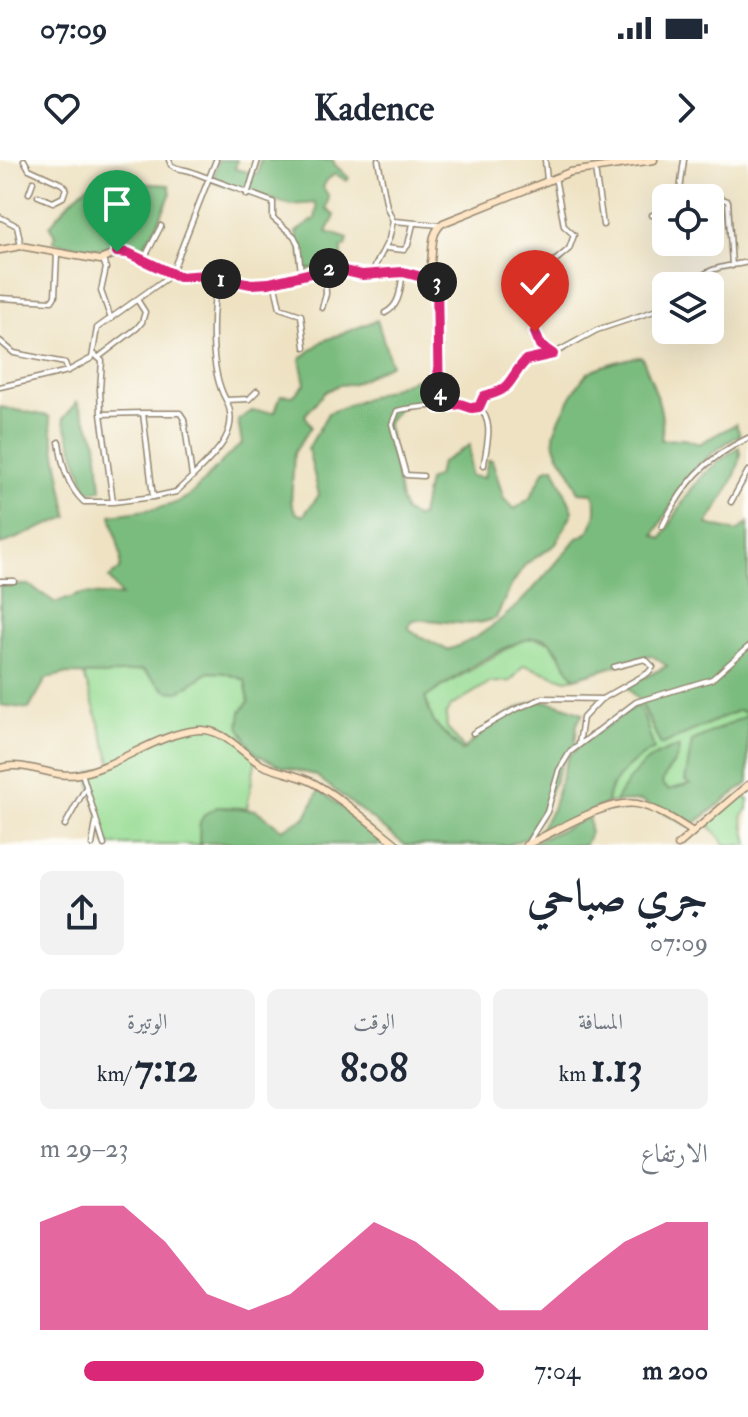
<!DOCTYPE html>
<html lang="ar">
<head>
<meta charset="utf-8">
<style>
  body { margin:0; font-family:"IM FELL Double Pica",Amiri,serif; background:#f2f2f3; color:#1f2937; direction:rtl; height:100vh; display:flex; flex-direction:column; font-size:30px; white-space:nowrap }
  * { box-sizing:border-box; margin:0 }
  p { font-size:26px; color:#747a83 }
  .icon { flex:none; width:44px; height:44px; fill:none; stroke:currentColor; stroke-width:2; stroke-linecap:round; stroke-linejoin:round }
  .map { position:relative; height:685px; overflow:hidden; direction:ltr }
  .details { display:flex; flex-direction:column; background:#fff; flex:1 }
  .details>* { flex:none }
  .buttons { position:absolute; left:652px; top:24px; display:grid; gap:16px }
  .buttons a { display:grid; place-items:center; width:72px; height:72px; border-radius:12px; background:#fff; box-shadow:0 8px 32px #0002; font-size:40px }
  .pin { position:absolute; display:grid; place-items:center; width:68px; height:68px; color:#fff; margin:-82px -34px; border-radius:50% 50% 50% 0; rotate:-45deg; box-shadow:0 0 8px #0007 }
  .pin .icon { rotate:45deg }
  .km { position:absolute; width:40px; height:40px; margin:-20px; border-radius:50%; background:#222; color:#fff; font-size:22px; line-height:40px; text-align:center }
  .round { display:grid; place-items:center; flex:none; width:84px; height:84px; border-radius:12px; background:#f2f2f3 }
  .overview { display:flex; align-items:center; justify-content:space-between; height:136px; padding:0 40px }
  h1 { font-size:44px; font-weight:700; line-height:60px }
  .figures { display:grid; grid-template-columns:repeat(3,1fr); gap:12px; height:136px; padding:8px 40px }
  .figures div { display:grid; align-content:center; border-radius:12px; background:#f2f2f3; text-align:center }
  .figures b { font-size:40px; font-weight:700 }
  .figures small { font-size:22px; font-weight:400 }
  .figures p { font-size:22px }
  .chart { height:224px; padding:16px 40px }
  .chart p { display:flex; justify-content:space-between }
  .chart svg { width:100%; height:144px; margin-top:8px; fill:#db2777; opacity:.7 }
  ul { padding:0 40px; list-style:none; font-size:26px }
  li { display:grid; grid-template-columns:128px 96px 1fr; align-items:center; height:60px }
  li i { height:20px; border-radius:10px; background:#db2777 }
  .status { display:flex; justify-content:space-between; align-items:center; height:56px; padding:0 40px; background:#fff; direction:ltr }
  .status svg { height:22px; fill:currentColor }
  header { display:flex; justify-content:space-between; align-items:center; height:104px; padding:0 40px; background:#fff; font-size:36px; font-weight:700 }
  .map>svg:first-child { display:block }
  .green { fill:#99dd95; stroke:#6a845a; stroke-width:2 }
  .forest { fill:#7abc7e; stroke:#5a734e; stroke-width:2 }
  .lines { fill:none; stroke-linecap:round; stroke-linejoin:round }
  .street-casing { stroke:#948670; stroke-width:7 }
  .secondary-casing { stroke:#948670; stroke-width:9 }
  .street { stroke:#fff; stroke-width:4 }
  .secondary { stroke:#fde5c5; stroke-width:6 }
  .route-casing { stroke:#fff; stroke-width:16 }
  .route { stroke:#db2777; stroke-width:10 }
</style>
</head>
<body>
<div class="status"><b>07:09</b><svg viewBox="0 0 49 12"><path d="M0 12V9h3v3zM5 12V6h3v6zM10 12V3h3v9zM15 12V0h3v12zM26 1h20v11H26zM47 4h2v5h-2z"/></svg></div>
<header><svg class="icon" aria-label="forward" viewBox="0 0 24 24"><path d="M9 5l7 7-7 7"/></svg>Kadence<svg class="icon" aria-label="heart" viewBox="0 0 24 24"><path d="M12 20l-8-8c-3-5 5-10 8-4 3-6 11-1 8 4z"/></svg></header>
<div class="map">
<svg width="748" height="685" viewBox="0 0 748 685">
  <rect width="100%" height="100%" fill="#fdfcf7"/>
  <filter id="ink" filterUnits="userSpaceOnUse"><feTurbulence type="fractalNoise" baseFrequency=".0125" numOctaves="2"/><feDisplacementMap in="SourceGraphic" scale="16" xChannelSelector="R" yChannelSelector="G"/><feConvolveMatrix kernelMatrix="1 2 1 2 8 2 1 2 1" color-interpolation-filters="sRGB"/></filter>
  <filter id="wash" filterUnits="userSpaceOnUse"><feTurbulence type="fractalNoise" baseFrequency=".006" numOctaves="4" result="noise"/><feDisplacementMap in="SourceGraphic" scale="32" xChannelSelector="R" yChannelSelector="G"/><feGaussianBlur stdDeviation="1.8" result="paint"/><feColorMatrix in="noise" values="0 0 0 0 0 0 0 0 0 0 0 0 0 0 0 0 0 1.4 0 .05"/><feComposite in="paint" operator="in"/></filter>
  <g filter="url(#wash)">
    <rect width="100%" height="100%" fill="#eee2c2"/>
    <path class="green" d="M533 478 550 482 575 518 566 520 524 505 511 521 489 523 450 547 446 554 447 568 464 589 462 591 434 563 425 537 522 480Z
      M143 510 167 531 190 525 209 512 225 513 245 520 249 541 241 552 251 588 260 596 255 603 247 648 217 647 200 662 199 683 203 685H107L88 614 112 605 84 515Z
      M640 543 661 585 739 550 747 553 746 556 692 582 691 624 668 630 662 624C665 608 677 609 678 587 647 594 630 615 615 642L607 643C608 620 635 599 654 589L644 558 637 545Z
      M743 634 748 640V649L742 656 748 685H726L708 664Z"/>
    <path class="forest" d="M218 0H237L235 9 258 14 260 0H333L335 5 349 18 347 21 335 14 327 20 323 27 329 37 326 49 335 56 327 72 348 79 346 86 342 87V106L305 110 296 72 315 59 317 48 315 43 291 45 213 22Z
      M105 15 133 23 169 25 171 33 157 65 140 92 124 85 96 89 53 82 55 75 50 66C65 45 82 27 105 15Z
      M377 160 391 204 352 224 338 225 325 232 305 255 311 267 294 293 291 342 296 353 303 356 319 335 308 289 328 253 423 216 432 217 431 238 400 247 387 263 401 341 405 352 415 357 421 356 428 321 437 316 441 303 470 285V316L484 318 488 300H492L504 339 515 349 530 338 545 309 554 307 573 351 556 384 526 404 511 426 496 458C467 470 442 458 412 460L408 467 414 473 447 490C499 474 543 420 576 379 595 373 600 350 593 333L579 332C575 326 575 322 572 316 567 302 554 294 554 277 554 265 579 220 589 212 597 207 633 196 642 197 652 223 667 252 661 280L685 279 699 284 736 264 740 275C693 299 679 333 654 375L662 379C688 333 693 317 739 287 746 307 717 347 707 364L737 372 748 363V623L692 665 689 666 641 641 615 642C630 614 647 594 679 587 679 604 664 609 662 624L668 630 690 624 685 621 692 581 746 556 747 553 739 550 661 585 643 546 627 526 667 506 651 495 575 518C566 508 558 484 545 479 521 469 448 523 425 538L434 563 462 591C480 574 515 544 540 541 552 540 571 549 583 553L577 564 575 584 565 594 541 656 526 678 508 685H405L315 615 280 606 260 596 251 588 239 566 241 552 249 541 245 520 225 513 209 512 178 532 167 531 143 510 104 515 63 514 46 519 29 549 0 545V425H29L56 443 81 434 121 436 109 418 120 409 121 396 111 355C135 351 173 350 191 334 209 318 222 298 242 284L238 260 252 251 275 252 281 235 293 236 305 224 300 199 323 181Z
      M77 242 97 282 101 330 88 332 63 259Z
      M0 247 49 256 68 357 0 385Z
      M637 545 644 558 654 589C635 599 608 620 607 643L534 679 552 649 568 597 581 584Z
      M319 630 390 685 199 683 200 662 205 654 217 647 256 650 282 669 306 657Z
      M589 657 590 672 585 685H529Z"/>
  </g>
  <g filter="url(#ink)">
    <g class="lines">
      <g class="street-casing">
        <path id="street" d="M24 0 29 9 62 24 66 28 63 37 53 42 38 36
          M169 0 171 5C178 10 187 9 195 13 221 23 247 32 273 42V58L294 76 298 84 301 113
          M545 0 547 20
          M595 9 603 65
          M29 33 33 22
          M247 35 258 0
          M679 38 684 0
          M707 38 715 36 728 41 732 106
          M652 55 666 58
          M0 57 17 66 21 86
          M394 61 439 65
          M710 64 718 65
          M385 88 404 90 408 85 413 64
          M103 100 106 108 101 131 111 159
          M143 101 161 66
          M431 106 437 117 439 247
          M371 114 389 79 393 61 387 47 378 0
          M218 118C211 151 209 210 226 240L249 239 257 231
          M274 121 280 148 301 155 305 187
          M693 126C705 106 727 107 748 102
          M0 138 52 141 55 136 57 94
          M322 148 326 134 325 111
          M385 153C401 145 400 128 403 112
          M0 181 14 193 65 203 68 211
          M553 194 540 185 535 172 551 104 569 89 574 75 564 66 555 17
          M99 197 137 168 142 162 145 152 138 141
          M0 227 68 211 92 198 97 168 171 115 216 0
          M479 247C495 264 486 284 484 305
          M143 253H180L184 259 192 317 176 332 153 337
          M102 254 143 253 153 337 113 342
          M59 282C62 304 67 326 84 342H113L101 254 100 229 102 201 94 194
          M423 316 406 315 392 264 397 251C403 248 448 244 457 244 464 244 470 247 477 248L482 244 484 236 504 230 520 206 531 198 553 194 597 170 666 147
          M192 317C213 296 242 272 226 240
          M731 342 748 311
          M662 367C683 324 704 299 748 278
          M0 421H14
          M602 539 648 513 653 507 645 499 614 507
          M473 573 514 550 543 538 601 539 583 558 579 584
          M82 613 104 685
          M65 665 85 629
          M527 684 547 652 559 610 570 592 636 542 712 519 748 487
          M92 685 96 662"/>
      </g>
      <g class="secondary-casing">
        <path id="secondary" d="M0 90 21 86 100 100 122 91 179 117 210 116 232 123 251 124 269 123 332 108 362 115 403 112 425 117C438 101 425 77 443 63L570 12 654 0
          M0 608C26 600 52 619 78 614 120 606 157 573 199 570 224 568 242 594 262 605 279 613 298 614 314 623 344 640 371 664 398 685
          M526 685C555 672 605 639 637 644 657 648 676 661 693 672L748 625
          M678 685 693 672"/>
      </g>
      <use href="#street" class="street"/>
      <use href="#secondary" class="secondary"/>
    </g>
  </g>
  <g class="lines" filter="url(#ink)">
    <g class="route-casing">
      <path id="route" d="M117 92 128 93 179 117 206 115 251 124 269 123 332 108 362 115 403 112 437 121 439 247 460 244 472 248 479 247 484 236C514 229 507 220 526 200L553 194 540 185 535 172"/>
    </g>
    <use href="#route" class="route"/>
  </g>
</svg>
<div class="buttons">
<a><svg class="icon" aria-label="locate" viewBox="0 0 24 24"><circle cx="12" cy="12" r="6"/><path d="M12 2v4M12 18v4M2 12h4M18 12h4"/></svg></a>
<a><svg class="icon" aria-label="layers" viewBox="0 0 24 24"><path d="M12 4l9 5-9 5-9-5zM3 14l9 5 9-5"/></svg></a>
</div>
<div class="pin" style="left:117px;top:92px;background:#1e9e55"><svg class="icon" aria-label="arrive" viewBox="0 0 24 24"><path d="M6 21V4h12l-3 4 3 4H6"/></svg></div>
<div class="pin" style="left:535px;top:172px;background:#d93025"><svg class="icon" aria-label="check" viewBox="0 0 24 24"><path d="M5 12l5 5 9-10"/></svg></div>
<b class="km" style="left:221px;top:119px">1</b>
<b class="km" style="left:329px;top:108px">2</b>
<b class="km" style="left:437px;top:122px">3</b>
<b class="km" style="left:440px;top:232px">4</b>
</div>
<section class="details">
<div class="overview"><div><h1>جري صباحي</h1><p>07:09</p></div><a class="round"><svg class="icon" aria-label="share" viewBox="0 0 24 24"><path d="M12 15V3M7 8l5-5 5 5M5 13v7h14v-7"/></svg></a></div>
<div class="figures">
<div><p>المسافة</p><b>1.13<small> km</small></b></div>
<div><p>الوقت</p><b>8:08</b></div>
<div><p>الوتيرة</p><b>7:12<small> /km</small></b></div>
</div>
<div class="chart"><p><span>الارتفاع</span>23–29 m</p>
<svg viewBox="0 0 160 44" preserveAspectRatio="none"><path d="M0 44V11L10 6L20 6L30 17L40 33L50 38L60 33L70 22L80 11L90 17L100 27L110 38L120 38L130 27L140 17L150 11L160 11V44z"/></svg>
</div>
<ul>
<li><b>200 m</b>7:04<i style="width:90%"></i></li>
</ul>
</section>
</body>
</html>
